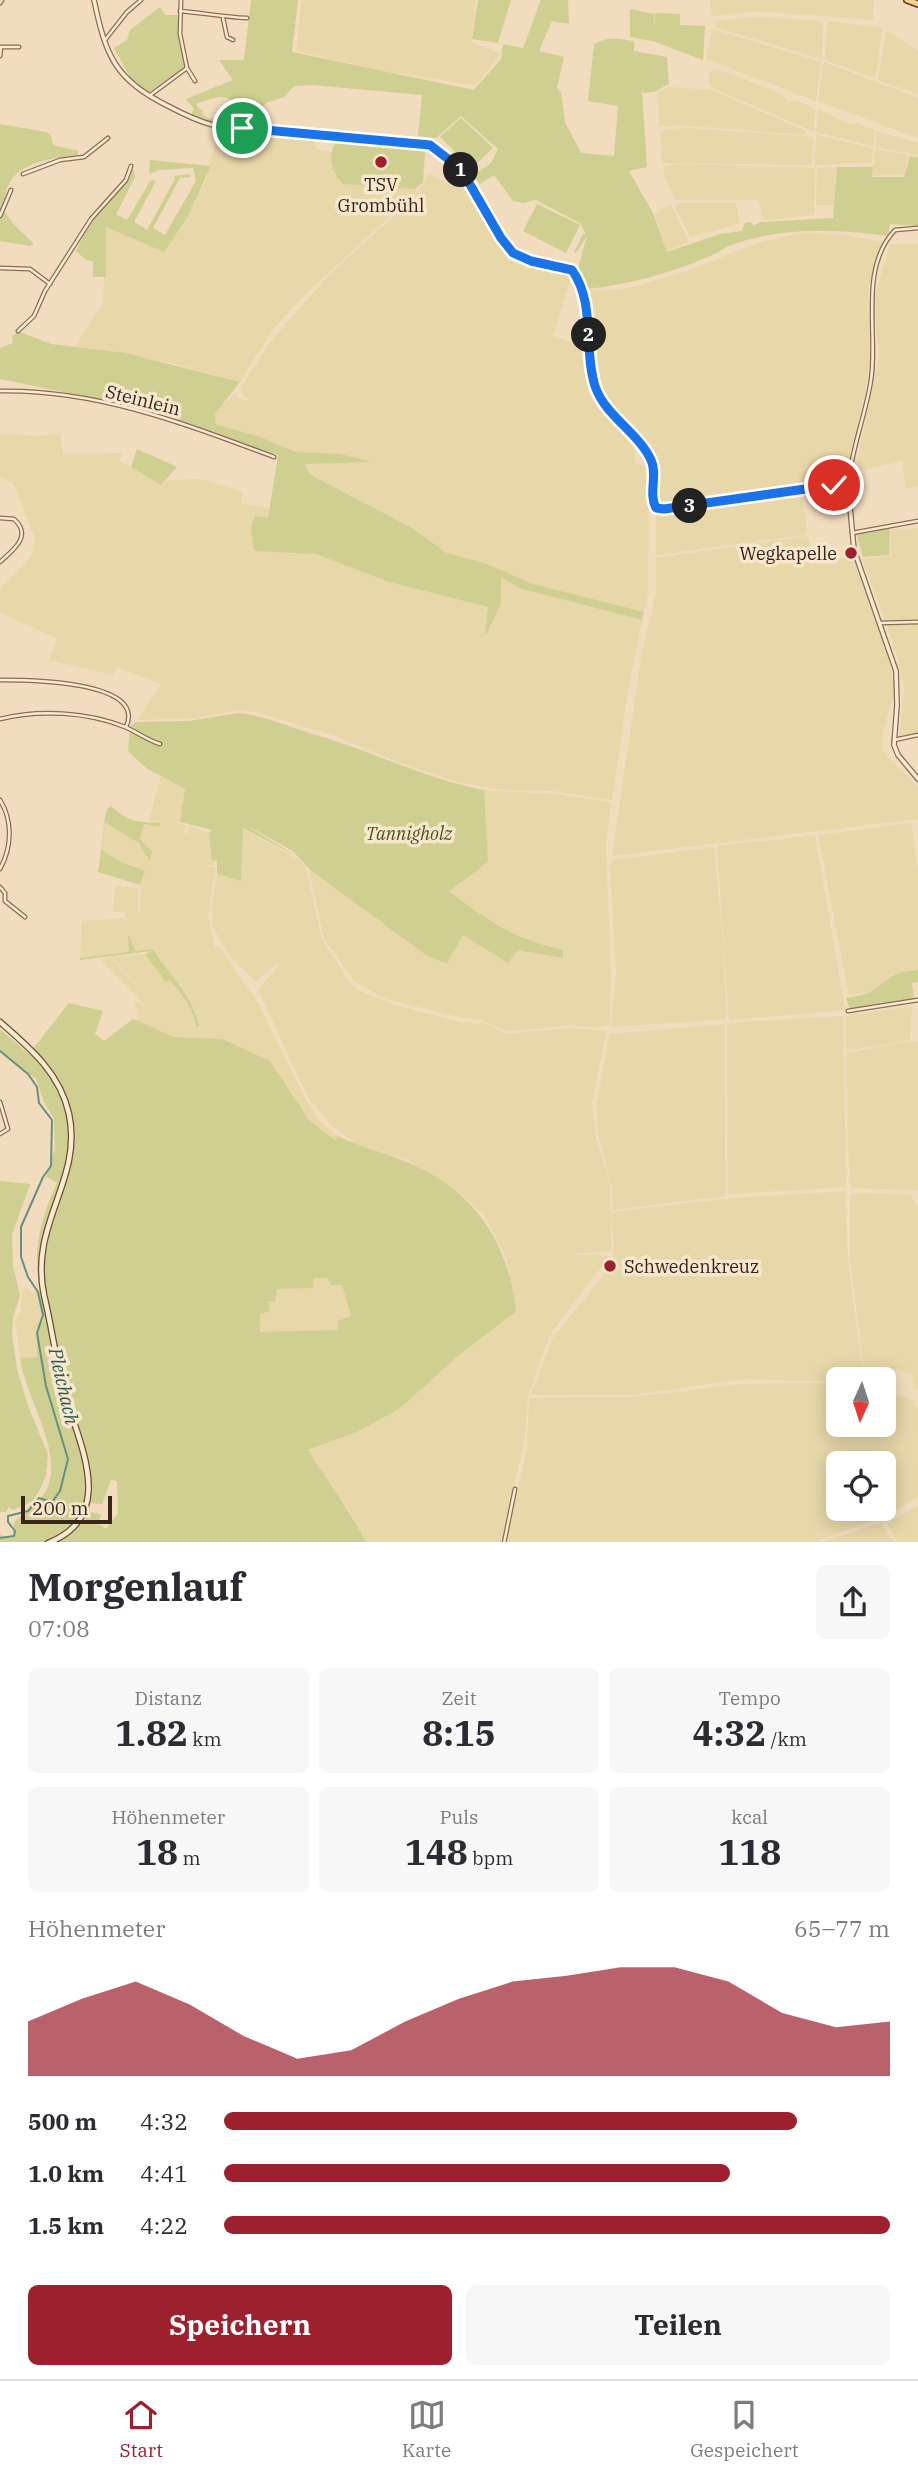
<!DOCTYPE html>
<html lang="de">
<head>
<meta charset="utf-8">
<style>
  body { margin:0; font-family:"IBM Plex Serif",serif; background:#f7f7f7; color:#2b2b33; height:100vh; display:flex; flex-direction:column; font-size:26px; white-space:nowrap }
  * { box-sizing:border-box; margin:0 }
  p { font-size:23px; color:#7c7c81 }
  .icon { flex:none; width:38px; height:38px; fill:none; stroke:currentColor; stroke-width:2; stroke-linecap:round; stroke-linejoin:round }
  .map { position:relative; height:1542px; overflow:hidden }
  .panel { display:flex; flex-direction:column; background:#fff; flex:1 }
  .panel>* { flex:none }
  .needle { width:46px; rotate:183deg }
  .fabs { position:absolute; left:826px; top:1367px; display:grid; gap:14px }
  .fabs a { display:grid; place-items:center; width:70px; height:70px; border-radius:10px; background:#fff; box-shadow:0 4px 18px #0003; font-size:35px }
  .scale { position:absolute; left:21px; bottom:18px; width:91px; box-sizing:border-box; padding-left:7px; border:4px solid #38261b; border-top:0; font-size:19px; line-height:24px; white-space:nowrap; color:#38261b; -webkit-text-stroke:5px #f8e7cd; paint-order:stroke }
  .pin { position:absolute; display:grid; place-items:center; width:60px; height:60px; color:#fff; margin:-30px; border:4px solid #fff; border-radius:50%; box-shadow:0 2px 7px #0007 }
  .km { position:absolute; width:35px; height:35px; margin:-18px; border-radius:50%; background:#222; color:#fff; font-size:19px; line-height:35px; text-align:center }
  .round { display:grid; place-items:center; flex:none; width:74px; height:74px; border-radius:10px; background:#f7f7f7 }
  .head { display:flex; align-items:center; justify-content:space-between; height:119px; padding:0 28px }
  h1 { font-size:38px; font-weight:800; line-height:52px }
  .stats { display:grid; grid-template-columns:repeat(3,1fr); gap:10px; height:119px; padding:7px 28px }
  .stats div { display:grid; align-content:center; border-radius:10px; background:#f7f7f7; text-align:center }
  .stats b { font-size:35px; font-weight:800 }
  .stats small { font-size:19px; font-weight:400 }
  .stats p { font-size:19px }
  .chart { height:196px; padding:14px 28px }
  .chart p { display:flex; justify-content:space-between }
  .chart svg { width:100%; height:126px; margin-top:7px; fill:#9d202e; opacity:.7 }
  .cta { display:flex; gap:14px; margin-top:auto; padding:14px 28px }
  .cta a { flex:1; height:80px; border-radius:10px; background:#9d202e; color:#fff; font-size:28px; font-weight:800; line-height:80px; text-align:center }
  .cta a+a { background:#f7f7f7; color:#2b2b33 }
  ul { padding:0 28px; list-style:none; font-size:23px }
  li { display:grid; grid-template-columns:112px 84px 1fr; align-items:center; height:52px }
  li i { height:18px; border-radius:9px; background:#9d202e }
  .dock { display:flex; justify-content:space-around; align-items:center; height:98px; border-top:2px solid #e1e1e2; background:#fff; font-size:19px; color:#7c7c81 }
  .dock a { display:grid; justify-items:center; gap:4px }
  .dock .active { color:#9d202e }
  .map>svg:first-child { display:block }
  .farmland { fill:#e7d7a9; fill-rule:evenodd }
  .green { fill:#cecf90; fill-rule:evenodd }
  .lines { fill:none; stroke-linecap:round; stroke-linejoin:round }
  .stream { stroke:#689082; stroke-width:2 }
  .minor-casing { stroke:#8a6c55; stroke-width:5 }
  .tertiary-casing { stroke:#8a6c55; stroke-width:6 }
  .secondary-casing { stroke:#6b4d38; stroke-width:7 }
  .primary-casing { stroke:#573a2a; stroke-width:8 }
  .minor { stroke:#fbead0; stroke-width:2.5 }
  .tertiary { stroke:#fbead0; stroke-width:3.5 }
  .secondary { stroke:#fbead0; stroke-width:4.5 }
  .primary { stroke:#f8cd90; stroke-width:5 }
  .route-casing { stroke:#fff; stroke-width:14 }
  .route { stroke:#1a73e8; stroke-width:9 }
  .poi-dot { fill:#9d202e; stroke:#f8e7cd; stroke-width:2.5 }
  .labels { text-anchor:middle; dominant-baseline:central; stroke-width:7; stroke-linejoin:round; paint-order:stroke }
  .poi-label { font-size:18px; fill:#38261b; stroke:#f8e7cd }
  .street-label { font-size:18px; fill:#38261b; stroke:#f8e7cd }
  .park-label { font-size:18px; font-style:italic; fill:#4e5620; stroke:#f8e7cd }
  .water-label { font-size:19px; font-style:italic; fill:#295951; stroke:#f8e7cd }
</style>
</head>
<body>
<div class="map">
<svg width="918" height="1543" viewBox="0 0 918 1543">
  <rect width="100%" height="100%" fill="#f1dcbd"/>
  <path class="farmland" d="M302 0H476L471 42 500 54 479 82 473 85 384 71 296 51Z
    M710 0H874L873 20 759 11 712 16Z
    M756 17 823 21 822 59 715 27V21Z
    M828 21 883 28 875 78 825 60Z
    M712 29 821 62 816 101 706 59Z
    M886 31 918 50V94L878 80Z
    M824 62 918 98V138L818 101Z
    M714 68 782 94 788 101H798L815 109 814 132 713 88 709 84 710 72Z
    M669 87 712 90 805 131V135L676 125 659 127 658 93Z
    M819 109 849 124 855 123 875 130 873 146 816 132Z
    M689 128 813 137 812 165 662 163 660 132 668 129Z
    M876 131 918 143V155L876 147Z
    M218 132 314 141 316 149 332 152 331 162 343 184 417 189 414 194 300 299 271 332 240 382 168 362 75 346 103 303 106 227 164 252 187 218 206 180Z
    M816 135 873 149 872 162 815 165Z
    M875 149 908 155 904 174 873 176Z
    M680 164 815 168 814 215 766 220 762 218 760 204 757 200H675L664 176 665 166Z
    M836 167 834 205H816L817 168Z
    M429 174 452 185 464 187 472 195 490 231 514 261 526 265 563 270 572 274 553 336 583 345 589 392 595 405 635 448V462L648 468 649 472 648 594 644 612 533 584 487 564 447 553 412 528 311 475 305 466V464L370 462 325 454 296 452 260 437 214 424 215 414 234 393 240 399 251 401 242 394V386L271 341 329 275 413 199Z
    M681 203H736L740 224 690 237 676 208V204Z
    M671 204 688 242 667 251 655 214Z
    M804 233 843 235 884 242 869 287 867 308 871 350 864 396 845 479 657 504 656 463 653 455 605 400 602 392 590 291 626 289 687 271 760 242Z
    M890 244H918V486L906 489 902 461 855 472 879 355 873 302Z
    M60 433 63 454 122 453 120 461 161 484 168 480 200 479 243 492 241 503 269 508 268 518 255 516 251 528 266 552 285 550 316 554 390 582 488 607 485 632 501 603V577L519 588 642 620 628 690 612 800 553 791 500 790 457 782 392 760 335 736 256 712 240 710 196 718 137 720 161 684 117 667 113 675 49 660 57 639 0 612V588L29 559 34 550 35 539 13 483 0 477V434L40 436Z
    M801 494 807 529 804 535 656 555V513Z
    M918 528V619L885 620 862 559 890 556 891 530Z
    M808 536 812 562 853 557 889 659 894 683V695L883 731V752L918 787V819L612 856 641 658 656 594V558Z
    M918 623V734L900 737 904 688 898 658 886 624Z
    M161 776 186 790 180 822 149 821Z
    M484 790 553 794 611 802 606 842 611 982 609 1024 601 1027 564 1026 507 1031 482 1020 455 1016 386 999 354 981 324 939 309 869 426 955 447 963 463 935 508 962 518 950 563 958V949L530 941 481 916 448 891 488 862Z
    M104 822 139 843 148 860 151 852 140 839 144 823 159 826 161 822H173L186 825 184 833 187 834 190 826 209 833 212 860H215V865H203L215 868 208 914 215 947H219L258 1003 306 1100 322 1124 338 1136 336 1140 308 1119 270 1061 222 1039 173 1037 137 1021 139 1012 134 1000 147 1008 100 960 110 957 158 1007 112 957 145 954 165 982 170 980 185 1000 195 1017 196 1026 199 1025 197 1016 153 949 134 951 128 936 129 952 80 958 82 921 125 918V912H113L115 886 138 888V911H140L141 883 145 871 119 861 101 850Z
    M911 823 918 872V968L892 975 874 991 849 995 818 835Z
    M242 828 301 861 306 868 322 940 350 983 360 991 395 1005 460 1022 487 1024 506 1034 573 1028 606 1031 592 1104 596 1138 610 1184 611 1251 570 1254 610 1256 553 1330 543 1352 528 1397 524 1444 504 1529V1542H366L350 1511 331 1489 308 1451 357 1432 399 1409 458 1356 515 1311 506 1257 482 1211 480 1212 464 1196 408 1160 358 1145 330 1124 308 1097 258 990 282 962 272 967 256 982 227 953 212 925V907L217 874 241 881Z
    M815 835 845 1010 729 1020 717 846Z
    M714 847 724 951 726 1019 611 1027 616 974 610 865 613 860Z
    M912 1006 910 1040 846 1051V1016Z
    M843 1016 846 1187 728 1194 727 1023Z
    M725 1024V1196L613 1210 612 1187 599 1138 596 1107 610 1034Z
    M903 1042H918V1190L851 1188 848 1149 847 1053Z
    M845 1191 848 1262 863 1372H841L838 1382 744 1379 633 1395H531L552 1339 611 1266 614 1246 611 1217 614 1212 724 1199Z
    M852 1193 911 1195 918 1208V1389H914L912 1374 898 1370 864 1368 850 1260V1197Z
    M313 1278H327L331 1285H342L351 1317 338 1330 260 1333V1314L270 1311 268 1301 277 1289 313 1288Z
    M22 1289H28L33 1294 37 1291 44 1322 37 1325V1357L20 1358 15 1319 21 1312Z
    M837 1383 838 1424H884V1391L916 1400 913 1405 918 1406V1497L880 1518 813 1542 506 1543 513 1505 527 1450 529 1398 632 1397 744 1384ZM838 1463H884V1508H838Z
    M918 1506V1542H897L887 1523Z
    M881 1523 894 1542H822L866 1528Z"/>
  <path class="green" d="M251 0H298L292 52 474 90 501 59 503 44 523 48 541 0H568L569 24 552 21 539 51 564 57 557 88 561 93 565 122 581 153 614 156 618 106 588 101 594 44C607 36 619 39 634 41V51L667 57 669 84 654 92 642 93 647 167 629 171 653 213 667 252 720 234 742 231 745 223 750 222 754 226 760 222 833 218 837 167H873L872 177H904L910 156 918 157V226L890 224 888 236C837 229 783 227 734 244 725 247 718 253 710 256 671 273 628 285 586 289L577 272 587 236 576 253 574 252 583 234 586 235 580 223 536 200 523 203 513 201 494 175 480 184 473 176 491 163 498 149 461 116 436 138 418 136 422 95 313 85 294 86 284 97 266 103 252 120C228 96 230 91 196 104L200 110 203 109 202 114 210 119 249 122 247 125 216 123 191 115 194 109 186 99 233 80 219 60H244Z
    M478 0H511L498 43 472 39Z
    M160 7 165 15H179L178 35 185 67 149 92 134 84 114 48 127 40 130 30Z
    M630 9 654 14V28L655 13 680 14V25L705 26 703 60 653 41 630 37Z
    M461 118 493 148 472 168 440 137Z
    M0 124 47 132 51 136 53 145 78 151V155L75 156C49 158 12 163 6 193 5 201 2 207 7 215 13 225 25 235 34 244L30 246 0 241Z
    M341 140 419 146 425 151 423 182 415 189 343 184C332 173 328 160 334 145Z
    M150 160 211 166 187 218 164 252 106 227V277H93V261L86 260 76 251C83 236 90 220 101 207 112 193 126 185 133 168L135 177 116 214 127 220 151 180 156 181 134 222 147 230 175 179 174 176 190 174V177L180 178 153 228 165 235 196 181 193 168 159 170 149 174Z
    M537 204 580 225 566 253 523 231Z
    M20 332 51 344 125 353 240 382 215 414V424L260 437 296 452 340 454 368 461 371 462 306 464 305 466 311 475 412 528 447 553 487 564 533 584 644 612 642 620 519 588 501 577V603L487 633H485L488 607 389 582 316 554 254 551 251 527 255 516 268 518 278 455 122 404 0 379V348L13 343 12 336Z
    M137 449 177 467 161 485 131 467Z
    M890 526 889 555 863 557 856 533Z
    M239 713C266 716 289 727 316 735 372 751 425 779 484 790L488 862 449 891C482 917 520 943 563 949V958L518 950 508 963 463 935 447 964 426 955 309 869 293 851 244 824 296 856 243 828 241 881 217 874V861L212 860 209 833 212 830 180 822 185 789 146 768 128 751 130 726 136 722 189 721Z
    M111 806C127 821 140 824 161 822L159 827 144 824 140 839 152 852 149 861 139 843 104 822 107 809Z
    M101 850 119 861 145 871 140 885 98 872Z
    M128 936 130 937 135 951 153 949C167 972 194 998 199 1026H196C194 1008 181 994 170 980L166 983 145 954 152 951 80 960V958L129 952Z
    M918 969V982L912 983 914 999 850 1009 846 998C872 994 870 992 891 977 898 972 910 971 918 969Z
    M69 1003 103 1011 95 1034 104 1041 133 1019 173 1037 222 1039 270 1061 308 1119 335 1140 338 1136C362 1148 385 1152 409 1163 475 1191 508 1242 516 1311L458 1356 399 1409 357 1432 308 1450C327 1482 350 1510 366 1542H0V1535L13 1538 14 1522C25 1513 39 1503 46 1491 65 1452 26 1400 20 1358L37 1357V1324L44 1321C34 1263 32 1238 57 1183L46 1177 55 1149 54 1119 44 1102 36 1079 0 1051V1029L29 1054ZM314 1278H327L331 1285H342L351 1316 338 1321V1330L260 1332V1314L270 1311 268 1301H275L277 1289 313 1288ZM111 1480 117 1481 118 1513 106 1529 98 1524 101 1514 89 1512 91 1503 102 1504Z
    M0 1181 30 1184 12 1235 13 1266 20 1295 13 1318 12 1334 17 1369 28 1406 48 1454 46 1476 39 1491 33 1501 13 1510 9 1507 6 1512H0Z"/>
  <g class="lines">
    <path class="stream" d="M0 1051 28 1074 37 1087 39 1103 52 1120 51 1166 43 1177 21 1227V1257L28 1277 38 1292 43 1315 37 1333 46 1386 68 1459 60 1491 52 1502 39 1498 28 1511 8 1516V1522L15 1531 14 1536 0 1538"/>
    <g class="minor-casing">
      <path id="minor" d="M0 3 2 0
        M180 11C203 13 224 17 247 18
        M223 18 227 37 233 40
        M105 40 127 12 141 0
        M0 47H19
        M0 56 1 47
        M187 68 195 81
        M149 96 187 68 180 34 181 0
        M23 174 60 160 84 157 108 138
        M0 216 11 190
        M0 268 30 269 50 284
        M18 331 34 316 45 291 91 219 126 180 131 166
        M0 391C96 389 186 424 274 457
        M848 485C851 452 864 419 870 386 880 337 857 270 895 230L918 228
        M0 518 14 519C33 536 13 550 0 562
        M852 533 918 521
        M880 623 918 622
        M0 680C25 680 148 680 126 727
        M0 719C39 709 88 712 125 727 137 732 147 740 160 744
        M894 740 918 735
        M0 800C13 821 12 847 0 869
        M0 887 5 893V901L25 917
        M848 1011 918 1000
        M0 1102 8 1129 0 1134
        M504 1543 515 1489"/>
    </g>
    <g class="tertiary-casing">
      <path id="tertiary" d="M94 0C106 57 115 79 168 106 183 114 197 121 213 125L423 143C478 157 479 227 516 255 531 267 565 256 575 274 594 307 585 348 594 384 603 416 640 431 652 461 657 475 648 494 656 508L664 509 848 485 854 550 896 671 897 705 894 745 898 755 918 779"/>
    </g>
    <g class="secondary-casing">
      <path id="secondary" d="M0 1022C30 1048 60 1073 69 1114 83 1181 29 1223 44 1295 52 1328 56 1362 65 1394 79 1444 118 1516 48 1543"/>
    </g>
    <g class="primary-casing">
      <path id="primary" d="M907 0 918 4"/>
    </g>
    <use href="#minor" class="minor"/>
    <use href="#tertiary" class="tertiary"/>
    <use href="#secondary" class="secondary"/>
    <use href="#primary" class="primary"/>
  </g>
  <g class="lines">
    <g class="route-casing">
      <path id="route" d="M242 128 430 145 461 169 501 238 513 253 531 261 572 270C596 304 583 348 595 386 605 416 638 432 651 460 658 475 648 493 656 508L664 509 834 485"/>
    </g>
    <use href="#route" class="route"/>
  </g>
  <g class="poi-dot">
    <circle cx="381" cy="162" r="7"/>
    <circle cx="851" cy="553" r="7"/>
    <circle cx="610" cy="1266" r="7"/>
  </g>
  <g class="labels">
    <g class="poi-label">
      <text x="381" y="184">TSV<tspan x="381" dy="21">Grombühl</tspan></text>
      <text x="837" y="553" text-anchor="end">Wegkapelle</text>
      <text x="624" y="1266" text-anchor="start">Schwedenkreuz</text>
    </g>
    <g class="street-label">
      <text transform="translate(143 400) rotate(14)">Steinlein</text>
    </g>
    <g class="park-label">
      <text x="409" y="833">Tannigholz</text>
    </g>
    <g class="water-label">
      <text transform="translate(64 1386) rotate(77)">Pleichach</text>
    </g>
  </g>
</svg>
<div class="fabs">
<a><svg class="needle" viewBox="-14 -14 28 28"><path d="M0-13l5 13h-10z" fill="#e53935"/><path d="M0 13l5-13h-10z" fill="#7c7c81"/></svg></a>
<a><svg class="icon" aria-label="locate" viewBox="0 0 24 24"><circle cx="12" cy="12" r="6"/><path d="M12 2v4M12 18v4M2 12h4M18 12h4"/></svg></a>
</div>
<div class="scale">200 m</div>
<div class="pin" style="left:242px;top:128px;background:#1e9e55"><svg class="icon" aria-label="arrive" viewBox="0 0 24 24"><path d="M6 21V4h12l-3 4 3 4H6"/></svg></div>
<div class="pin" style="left:834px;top:485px;background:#d93025"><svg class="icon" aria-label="check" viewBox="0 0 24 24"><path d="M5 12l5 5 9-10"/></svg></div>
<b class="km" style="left:461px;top:170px">1</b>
<b class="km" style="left:589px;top:335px">2</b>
<b class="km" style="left:690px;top:506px">3</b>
</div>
<section class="panel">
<div class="head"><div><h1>Morgenlauf</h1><p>07:08</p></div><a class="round"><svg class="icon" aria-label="share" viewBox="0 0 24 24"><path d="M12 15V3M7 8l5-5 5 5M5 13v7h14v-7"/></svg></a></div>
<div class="stats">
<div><p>Distanz</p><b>1.82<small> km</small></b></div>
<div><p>Zeit</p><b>8:15</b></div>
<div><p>Tempo</p><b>4:32<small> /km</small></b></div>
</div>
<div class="stats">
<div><p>Höhenmeter</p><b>18<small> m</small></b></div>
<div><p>Puls</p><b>148<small> bpm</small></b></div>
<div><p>kcal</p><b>118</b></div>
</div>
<div class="chart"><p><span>Höhenmeter</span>65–77 m</p>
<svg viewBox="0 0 160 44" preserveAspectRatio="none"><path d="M0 44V25L10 17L20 11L30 19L40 30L50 38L60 35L70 25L80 17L90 11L100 9L110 6L120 6L130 11L140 22L150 27L160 25V44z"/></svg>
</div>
<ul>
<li><b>500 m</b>4:32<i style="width:86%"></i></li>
<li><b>1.0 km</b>4:41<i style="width:76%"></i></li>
<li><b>1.5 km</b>4:22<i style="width:100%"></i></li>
</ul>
<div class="cta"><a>Speichern</a><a>Teilen</a></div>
</section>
<nav class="dock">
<a class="active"><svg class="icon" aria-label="home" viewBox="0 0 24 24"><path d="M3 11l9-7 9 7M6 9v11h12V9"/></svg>Start</a>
<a><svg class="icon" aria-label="map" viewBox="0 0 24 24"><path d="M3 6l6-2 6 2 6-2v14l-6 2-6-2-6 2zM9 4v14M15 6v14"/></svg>Karte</a>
<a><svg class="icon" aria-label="saved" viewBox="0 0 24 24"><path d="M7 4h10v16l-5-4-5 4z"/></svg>Gespeichert</a>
</nav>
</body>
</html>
